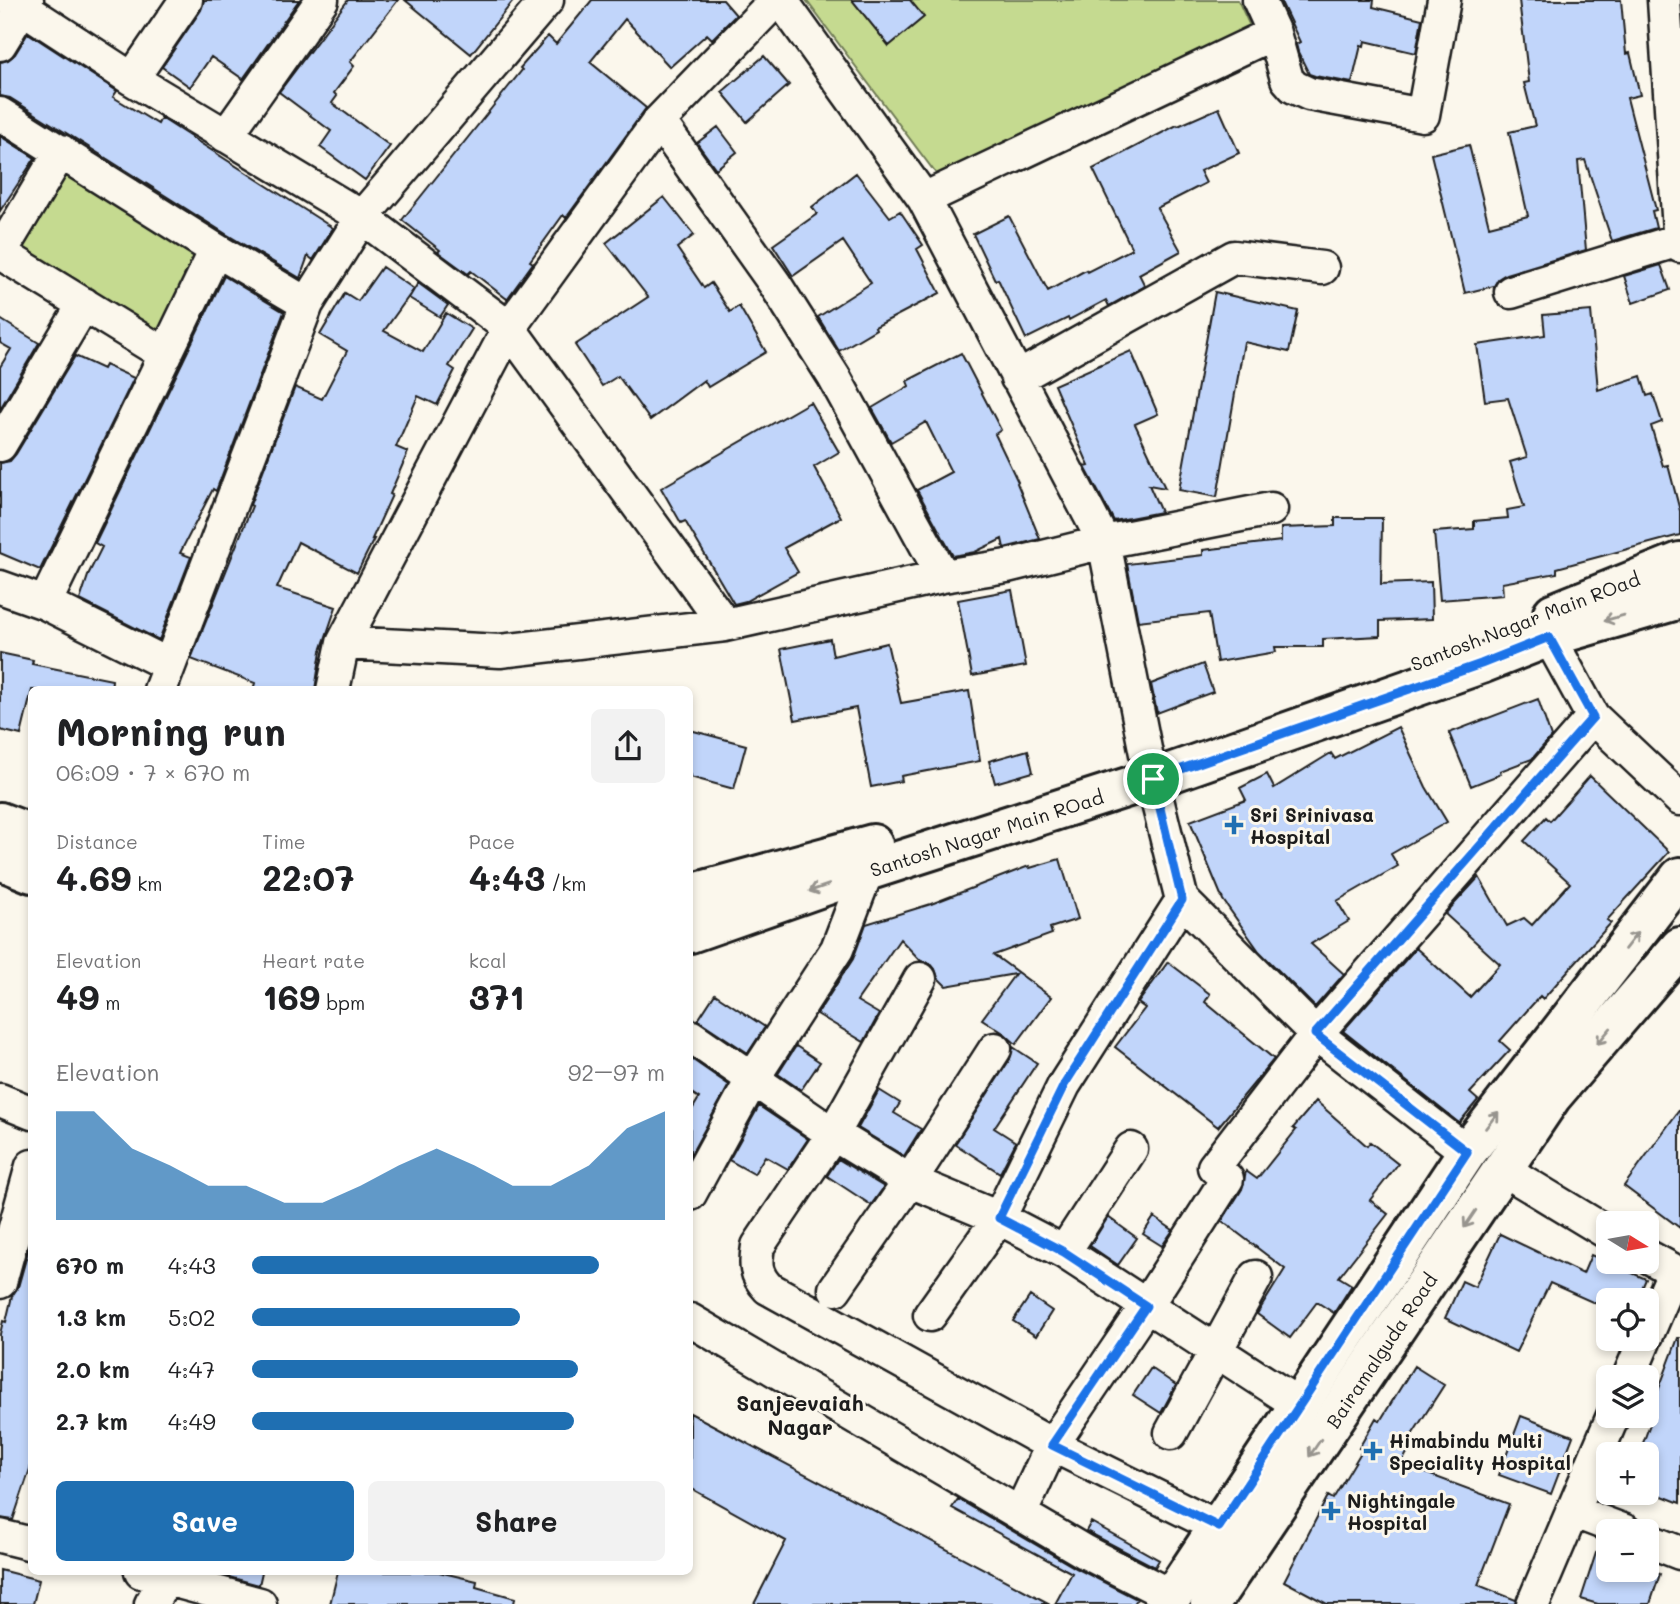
<!DOCTYPE html>
<html lang="en">
<head>
<meta charset="utf-8">
<style>
  body { margin:0; font-family:Mali,sans-serif; background:#f2f2f2; color:#202124; height:100vh; display:flex; flex-direction:column; font-size:26px; white-space:nowrap }
  * { box-sizing:border-box; margin:0 }
  p { font-size:23px; color:#757577 }
  .icon { flex:none; width:38px; height:38px; fill:none; stroke:currentColor; stroke-width:2; stroke-linecap:round; stroke-linejoin:round }
  .map { position:relative; flex:1; overflow:hidden }
  .drawer { position:absolute; left:28px; top:686px; width:665px; height:889px; display:flex; flex-direction:column; background:#fff; border-radius:10px; box-shadow:0 4px 10px #0003 }
  .drawer>* { flex:none }
  .needle { width:46px; rotate:101deg }
  .fabs { position:absolute; left:1596px; top:1211px; display:grid; gap:14px }
  .fabs a { display:grid; place-items:center; width:63px; height:63px; border-radius:10px; background:#fff; box-shadow:0 4px 10px #0003; font-size:35px }
  .pin { position:absolute; display:grid; place-items:center; width:60px; height:60px; color:#fff; margin:-30px; border:4px solid #fff; border-radius:50%; box-shadow:0 2px 7px #0007 }
  .round { display:grid; place-items:center; flex:none; width:74px; height:74px; border-radius:10px; background:#f2f2f2 }
  .summary { display:flex; align-items:center; justify-content:space-between; height:119px; padding:0 28px }
  h1 { font-size:38px; font-weight:700; line-height:52px }
  .figures { display:grid; grid-template-columns:repeat(3,1fr); gap:10px; height:119px; padding:7px 28px }
  .figures div { display:grid; align-content:center }
  .figures b { font-size:35px; font-weight:700 }
  .figures small { font-size:19px; font-weight:400 }
  .figures p { font-size:19px }
  .chart { height:196px; padding:14px 28px }
  .chart p { display:flex; justify-content:space-between }
  .chart svg { width:100%; height:126px; margin-top:7px; fill:#1f6fb2; opacity:.7 }
  .action { display:flex; gap:14px; margin-top:auto; padding:14px 28px }
  .action a { flex:1; height:80px; border-radius:10px; background:#1f6fb2; color:#fff; font-size:28px; font-weight:700; line-height:80px; text-align:center }
  .action a+a { background:#f2f2f2; color:#202124 }
  ul { padding:0 28px; list-style:none; font-size:23px }
  li { display:grid; grid-template-columns:112px 84px 1fr; align-items:center; height:52px }
  li i { height:18px; border-radius:9px; background:#1f6fb2 }
  .map>svg:first-child { display:block }
  .green { fill:#c5da90; stroke:#707b56; stroke-width:2 }
  .building { fill:#c1d5fa; stroke:#1c1c1c; stroke-width:2 }
  .lines { fill:none; stroke-linecap:round; stroke-linejoin:round }
  .minor-casing { stroke:#1c1c1c; stroke-width:37 }
  .primary-casing { stroke:#1c1c1c; stroke-width:44 }
  .minor { stroke:#fbf7ec; stroke-width:32 }
  .primary { stroke:#fbf7ec; stroke-width:38 }
  .oneway { stroke:#97948e }
  .route-casing { stroke:#fff; stroke-width:14 }
  .route { stroke:#1a73e8; stroke-width:9 }
  .poi-dot { fill:#1f6fb2; stroke:#fbf7ec; stroke-width:2.5 }
  .labels { text-anchor:middle; dominant-baseline:central; stroke-width:6; stroke-linejoin:round; paint-order:stroke }
  .street-label { font-size:19px; fill:#1c1c1c; stroke:#fbf7ec }
  .poi-label { font-size:19px; font-weight:bold; fill:#1c1c1c; stroke:#fbf7ec; text-anchor:start }
  .neighbourhood-label { font-size:21px; font-weight:bold; fill:#1c1c1c; stroke:#fbf7ec }
</style>
</head>
<body>
<div class="map">
<svg width="1680" height="1604" viewBox="0 0 1680 1604">
  <rect width="100%" height="100%" fill="#fbf7ec"/>
  <filter id="ink" filterUnits="userSpaceOnUse"><feTurbulence type="fractalNoise" baseFrequency=".0143" numOctaves="2"/><feDisplacementMap in="SourceGraphic" scale="14" xChannelSelector="R" yChannelSelector="G"/><feConvolveMatrix kernelMatrix="1 2 1 2 8 2 1 2 1" color-interpolation-filters="sRGB"/></filter>
  <g filter="url(#ink)">
    <path class="green" d="M806 0H1238L1254 35 940 179Z
      M67 154 211 248 163 345 6 252Z"/>
    <path class="building" d="M204 0H299L243 79 211 57 190 87 162 67 201 10Z
      M348 0H398L350 62 354 66 334 93 337 96 332 103 390 146 365 180 320 147 331 131 279 92Z
      M405 0H514L471 54Z
      M592 0H723L736 15 712 39 707 34 670 67 625 19 590 62 646 108 566 218 563 215 530 261 533 263 507 299 471 271 468 274 438 252 440 250 402 220 522 70 520 68 548 36 556 44Z
      M852 0H910L924 17 889 46Z
      M1280 0H1374L1373 7 1422 19 1416 53 1365 41 1364 46 1361 45 1352 83 1315 76 1309 74 1298 52 1296 44 1300 42Z
      M1519 0H1621L1626 54 1630 53 1640 95 1627 98 1656 210 1652 211 1656 228 1612 241 1585 160 1578 161 1586 250 1506 274 1498 279 1494 286 1465 293 1431 154 1469 145 1489 226 1528 216 1509 132 1535 126 1524 83 1529 82Z
      M28 33 117 91 113 97 158 124 161 118 333 228 313 260 308 256 300 278 226 234 71 136 10 98 0 96V62L8 60 15 54Z
      M764 56 789 85 747 122 722 92Z
      M1219 108 1239 153 1200 171 1206 183 1157 208 1181 251 1139 274 1145 286 1109 306 1106 300 1069 320 1068 318 1026 339 998 279 995 280 973 234 1009 216 1048 291 1086 270 1087 272 1132 249 1093 169 1177 125 1178 126Z
      M718 127 737 152 716 169 697 143Z
      M0 136 35 158 0 211Z
      M856 173 890 217 900 211 923 245 917 249 940 293 875 327 876 329 839 351 818 317 871 283 843 241 793 276 773 245 817 214 812 207Z
      M664 197 694 235 677 248 704 288 711 283 730 312 739 306 766 352 708 387 704 380 650 420 618 376 602 386 575 345 648 297 606 243Z
      M1661 265 1670 290 1633 303 1624 276Z
      M382 267 414 289 384 331 423 352 446 313 472 329 449 366 455 370 437 405 418 396 396 447 408 452 390 494 392 495 372 539H374L357 573 298 542 277 588 336 607 321 651 315 690H253L255 683 191 659 252 506 250 505 295 387 322 399 347 351 320 335 345 293 358 301Z
      M224 276 284 312 216 491 213 489 180 553 191 557 159 640 80 600 89 573 102 547 95 543Z
      M418 283 448 305 440 317 409 298Z
      M1215 292 1298 311 1289 352 1244 342 1217 497 1179 490Z
      M1591 311 1598 390 1641 376 1647 396 1653 394 1662 422 1651 426 1663 466 1668 465 1680 511V535L1557 568V573L1502 583 1503 595 1440 600 1434 532 1474 529V521L1508 518 1507 510 1524 507 1510 462 1527 457 1508 398 1485 401 1477 345 1545 335 1543 315Z
      M0 319 39 343 0 409V367L11 349 0 343Z
      M1131 351 1158 414 1135 424 1165 488 1149 485 1161 512 1114 521 1085 467 1089 466 1054 385Z
      M961 353 1001 430 995 434 1018 482 1017 483 1040 539 1004 548 1002 539 975 552 953 556 917 490 951 472 926 422 891 442 872 408 909 386 907 381Z
      M75 356 103 369 105 365 134 378 40 570 0 553V463L10 461 16 454Z
      M810 402 839 452 814 467 841 517 784 548 798 572 746 601 734 604 685 521 681 523 661 488Z
      M1335 518H1382L1381 584 1431 582 1432 619 1380 621V636L1323 639V647H1275L1276 652 1217 662 1209 613 1138 621 1127 564 1203 555V550L1281 541V528L1335 526Z
      M1012 590 1026 666 972 676 958 600Z
      M830 639 833 656 887 643 901 703 969 691 980 761 901 776 902 781 871 787 856 708 795 720 781 649Z
      M0 653 33 660 32 664 112 680 111 690H32L21 735 0 730Z
      M1203 664 1213 692 1157 713 1151 684Z
      M1538 699 1551 737 1532 759 1500 771 1501 774 1471 786 1449 733Z
      M1398 727 1426 787 1447 822 1391 854 1398 866 1337 901 1349 921 1311 944 1344 974 1315 1007 1259 951 1223 900 1190 821 1246 800 1240 788 1267 774 1274 788 1331 753 1335 759Z
      M690 730 746 745 734 789 690 777Z
      M1028 750 1033 772 995 783 989 761Z
      M1590 776 1669 852 1607 920 1611 923 1573 965 1543 999 1540 996 1500 1041 1510 1050 1470 1093 1478 1100 1459 1123 1343 1031 1416 948 1470 997 1500 964 1445 914 1479 877 1507 926 1524 918 1532 925 1570 883 1524 841 1546 817 1550 821Z
      M1060 859 1078 919 1050 928 1052 934 994 955 1051 997 1016 1044 1005 1034 982 1019 1015 974 946 986 938 978 935 969 930 963 921 961 900 939 857 1001 879 1014 864 1042 817 1014 853 959 866 924 931 904 1029 866 1030 868Z
      M1168 962 1210 994 1205 1002 1274 1059 1218 1127 1115 1047 1145 1008 1138 1003Z
      M715 994 765 1027 748 1053 698 1020Z
      M796 1046 820 1062 801 1090 778 1074Z
      M1013 1047 1037 1063 994 1128 1016 1142 1000 1173 955 1144 1010 1059Z
      M690 1058 729 1085 690 1156V1113L699 1098 690 1092Z
      M879 1090 900 1103 894 1113 921 1129 904 1156 858 1128Z
      M1316 1101 1367 1146 1370 1142 1398 1164 1370 1200 1388 1214 1339 1277 1352 1285 1334 1313 1317 1302 1290 1338 1257 1314 1285 1269 1222 1221 1242 1189 1246 1171 1257 1179 1296 1130 1293 1128Z
      M759 1106 808 1139 788 1169 765 1156 754 1174 729 1160Z
      M1680 1109V1228L1624 1186Z
      M838 1159 884 1187 871 1205 827 1176Z
      M1108 1217 1137 1238 1118 1265 1090 1246Z
      M1154 1217 1173 1230 1162 1246 1143 1234Z
      M1500 1234 1583 1274 1591 1255 1646 1279 1637 1300H1608V1309L1550 1283 1516 1352 1445 1318 1462 1281 1475 1287Z
      M29 1248H32V1463L13 1520 0 1518V1334L3 1321 6 1322 12 1296 18 1287Z
      M1030 1296 1052 1311 1036 1336 1013 1321Z
      M1678 1338H1680V1503L1647 1490V1454H1639L1650 1424 1646 1423Z
      M1414 1366 1444 1385 1410 1438 1414 1440 1401 1464 1509 1504 1478 1585 1516 1600 1515 1604H1327L1284 1581 1328 1496 1333 1499 1363 1449 1359 1448 1376 1418 1380 1421Z
      M1151 1368 1176 1385 1161 1413 1133 1395Z
      M690 1413 1050 1604H754L786 1541 690 1488Z
      M1521 1416 1573 1436 1551 1494 1499 1475Z
      M958 1499 1076 1568 1137 1599 1134 1604H1055L1072 1573 952 1508Z
      M1091 1522 1159 1560 1155 1567 1086 1531Z
      M1596 1553 1608 1557V1570L1647 1569 1660 1574 1650 1604H1598L1581 1599Z
      M0 1570 39 1580 33 1604H0Z
      M210 1572H262L259 1585Z
      M338 1572H439L477 1581 476 1587 515 1598 514 1604H330Z"/>
    <g class="lines">
      <g class="minor-casing">
        <path id="minor" d="M11 0 132 79 362 217 509 328 725 625
          M781 0 924 199 1104 542 1147 759 1182 900 1316 1034 1467 1152
          M1259 0 1274 33 1287 79 1294 87 1309 94 1423 115 1444 0
          M1664 0 1680 246
          M0 44 27 0
          M132 79 186 0
          M0 114 216 250 307 304
          M659 121 775 284 834 377 943 576
          M226 136 322 0
          M924 199 1274 33
          M0 253 166 355
          M0 253 61 151
          M1511 292 1679 240
          M1017 378 1234 257 1322 268
          M0 445 84 304
          M0 587 45 603 169 665
          M45 603 216 250
          M1549 637 1593 717 1680 799
          M343 643 500 651 725 625 943 576 1007 566 1104 542 1271 509
          M160 690 307 304 362 217 547 0
          M333 690 343 643 509 328 659 121 776 0
          M920 979 833 1134 758 1246C755 1265 755 1274 768 1288L1052 1445 1218 1527
          M690 1036 833 1134 910 1181 999 1218 1064 1252 1298 1404
          M0 1100 32 1113
          M1504 1168 1522 1181 1608 1233
          M690 1194 752 1080 837 949 867 871
          M1064 1252 1131 1149
          M1647 1256 1680 1274
          M0 1282 32 1166
          M835 1289 910 1181 995 1049
          M930 1315 999 1218 1064 1085 1182 900
          M690 1320 1085 1552 1171 1596
          M1647 1335 1674 1272
          M1629 1377 1645 1339
          M1171 1433 1256 1277
          M1572 1511 1625 1531
          M1021 1512 1052 1445 1146 1306 1227 1179 1214 1167 1316 1034 1593 717
          M0 1536 32 1544
          M1647 1540 1680 1553
          M141 1572 260 1604
          M151 1604 170 1572
          M1533 1604 1613 1416"/>
      </g>
      <g class="primary-casing">
        <g id="primary">
          <path d="M1553 613 1680 562"/>
          <path d="M0 822 32 834"/>
          <path d="M0 860 32 873"/>
          <path d="M690 894 873 844"/>
          <path id="s1" d="M690 933 867 871 1153 779 1481 664 1549 637 1680 599"/>
          <path d="M1167 1604 1467 1152 1680 877"/>
          <path id="s2" d="M1210 1604 1552 1096 1680 947"/>
        </g>
      </g>
      <use href="#minor" class="minor"/>
      <use href="#primary" class="primary"/>
    </g>
    <defs><path id="oneway-shaft" d="M-6 0H5M1.5-3L5.5 0L1.5 3" fill="none" stroke-width="1.6" stroke-linecap="round" stroke-linejoin="round" transform="scale(1.75)"/></defs>
    <g class="oneway">
      <use href="#oneway-shaft" transform="translate(1614 618) rotate(164)"/>
      <use href="#oneway-shaft" transform="translate(819 888) rotate(161)"/>
      <use href="#oneway-shaft" transform="translate(1631 941) rotate(-52)"/>
      <use href="#oneway-shaft" transform="translate(1604 1036) rotate(130)"/>
      <use href="#oneway-shaft" transform="translate(1492 1120) rotate(-52)"/>
      <use href="#oneway-shaft" transform="translate(1470 1219) rotate(124)"/>
      <use href="#oneway-shaft" transform="translate(1315 1448) rotate(124)"/>
    </g>
  </g>
  <g class="lines" filter="url(#ink)">
    <g class="route-casing">
      <path id="route" d="M1549 637 1593 717 1315 1034 1467 1152 1219 1527 1052 1445 1146 1306 1064 1252 999 1218 1064 1085 1182 900 1153 779 1481 664Z"/>
    </g>
    <use href="#route" class="route"/>
  </g>
  <g class="poi-dot">
    <path d="M1230.5 814.5h7v7h7v7h-7v7h-7v-7h-7v-7h7z"/>
    <path d="M1369.5 1440.5h7v7h7v7h-7v7h-7v-7h-7v-7h7z"/>
    <path d="M1327.5 1500.5h7v7h7v7h-7v7h-7v-7h-7v-7h7z"/>
  </g>
  <g class="labels">
    <g class="street-label">
      <text transform="translate(1525 621) rotate(-21)">Santosh Nagar Main ROad</text>
      <text stroke="none"><textPath href="#s1" startOffset="313">Santosh Nagar Main ROad</textPath></text>
      <text stroke="none"><textPath href="#s2" startOffset="306">Bairamalguda Road</textPath></text>
    </g>
    <g class="poi-label">
      <text x="1250" y="814">Sri Srinivasa<tspan x="1250" dy="22">Hospital</tspan></text>
      <text x="1389" y="1440">Himabindu Multi<tspan x="1389" dy="22">Speciality Hospital</tspan></text>
      <text x="1347" y="1500">Nightingale<tspan x="1347" dy="22">Hospital</tspan></text>
    </g>
    <g class="neighbourhood-label">
      <text x="800" y="1402">Sanjeevaiah<tspan x="800" dy="24">Nagar</tspan></text>
    </g>
  </g>
</svg>
<div class="fabs">
<a><svg class="needle" viewBox="-14 -14 28 28"><path d="M0-13l5 13h-10z" fill="#e53935"/><path d="M0 13l5-13h-10z" fill="#757577"/></svg></a>
<a><svg class="icon" aria-label="locate" viewBox="0 0 24 24"><circle cx="12" cy="12" r="6"/><path d="M12 2v4M12 18v4M2 12h4M18 12h4"/></svg></a>
<a><svg class="icon" aria-label="layers" viewBox="0 0 24 24"><path d="M12 4l9 5-9 5-9-5zM3 14l9 5 9-5"/></svg></a>
<a>+</a>
<a>−</a>
</div>
<div class="pin" style="left:1153px;top:779px;background:#1e9e55"><svg class="icon" aria-label="arrive" viewBox="0 0 24 24"><path d="M6 21V4h12l-3 4 3 4H6"/></svg></div>
<section class="drawer">
<div class="summary"><div><h1>Morning run</h1><p>06:09 · 7 × 670 m</p></div><a class="round"><svg class="icon" aria-label="share" viewBox="0 0 24 24"><path d="M12 15V3M7 8l5-5 5 5M5 13v7h14v-7"/></svg></a></div>
<div class="figures">
<div><p>Distance</p><b>4.69<small> km</small></b></div>
<div><p>Time</p><b>22:07</b></div>
<div><p>Pace</p><b>4:43<small> /km</small></b></div>
</div>
<div class="figures">
<div><p>Elevation</p><b>49<small> m</small></b></div>
<div><p>Heart rate</p><b>169<small> bpm</small></b></div>
<div><p>kcal</p><b>371</b></div>
</div>
<div class="chart"><p><span>Elevation</span>92–97 m</p>
<svg viewBox="0 0 160 44" preserveAspectRatio="none"><path d="M0 44V6L10 6L20 19L30 25L40 32L50 32L60 38L70 38L80 32L90 25L100 19L110 25L120 32L130 32L140 25L150 12L160 6V44z"/></svg>
</div>
<ul>
<li><b>670 m</b>4:43<i style="width:84%"></i></li>
<li><b>1.3 km</b>5:02<i style="width:65%"></i></li>
<li><b>2.0 km</b>4:47<i style="width:79%"></i></li>
<li><b>2.7 km</b>4:49<i style="width:78%"></i></li>
</ul>
<div class="action"><a>Save</a><a>Share</a></div>
</section>
</div>
</body>
</html>
